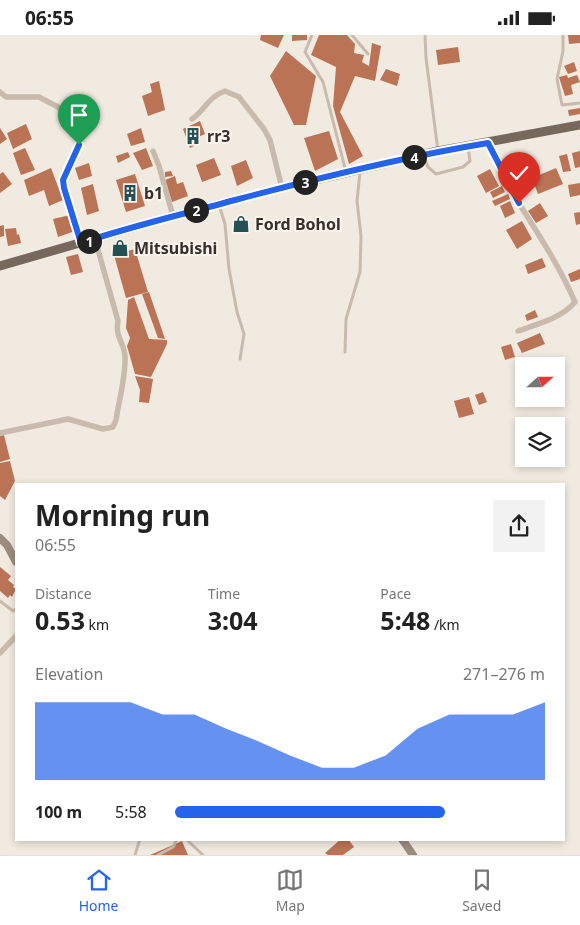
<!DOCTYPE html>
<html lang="en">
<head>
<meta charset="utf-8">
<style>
  body { margin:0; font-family:"Noto Sans",sans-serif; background:#f2f2f2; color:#222; height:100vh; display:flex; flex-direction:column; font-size:19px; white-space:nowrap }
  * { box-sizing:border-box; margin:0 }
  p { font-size:16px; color:#767676 }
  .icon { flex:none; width:28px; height:28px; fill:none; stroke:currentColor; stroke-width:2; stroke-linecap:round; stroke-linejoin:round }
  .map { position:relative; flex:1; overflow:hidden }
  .sheet { position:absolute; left:15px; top:448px; width:550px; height:358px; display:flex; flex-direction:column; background:#fff; border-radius:0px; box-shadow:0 2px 8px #0003 }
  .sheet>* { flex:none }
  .needle { width:32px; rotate:69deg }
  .buttons { position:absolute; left:515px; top:322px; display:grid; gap:10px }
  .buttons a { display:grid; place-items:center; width:50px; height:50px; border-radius:0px; background:#fff; box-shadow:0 2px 8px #0003; font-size:25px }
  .pin { position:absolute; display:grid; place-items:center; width:42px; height:42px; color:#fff; margin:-51px -21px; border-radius:50% 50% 50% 0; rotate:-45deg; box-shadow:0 0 5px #0007 }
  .pin .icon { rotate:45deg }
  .km { position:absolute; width:25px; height:25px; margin:-12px; border-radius:50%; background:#222; color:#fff; font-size:14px; line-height:25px; text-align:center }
  .round { display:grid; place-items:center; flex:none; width:52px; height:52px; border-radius:0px; background:#f2f2f2 }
  .overview { display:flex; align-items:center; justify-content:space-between; height:85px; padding:0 20px }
  h1 { font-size:28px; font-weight:700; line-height:38px }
  .figures { display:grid; grid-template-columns:repeat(3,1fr); gap:8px; height:85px; padding:5px 20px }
  .figures div { display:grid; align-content:center }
  .figures b { font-size:25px; font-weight:700 }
  .figures small { font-size:14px; font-weight:400 }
  .figures p { font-size:14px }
  .chart { height:140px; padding:10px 20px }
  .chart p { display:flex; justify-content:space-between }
  .chart svg { width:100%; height:90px; margin-top:5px; fill:#2563eb; opacity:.7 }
  ul { padding:0 20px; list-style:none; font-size:16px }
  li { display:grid; grid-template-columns:80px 60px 1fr; align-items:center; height:38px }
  li i { height:12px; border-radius:6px; background:#2563eb }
  .status { display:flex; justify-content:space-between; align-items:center; height:35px; padding:0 25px; background:#fff; direction:ltr }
  .status svg { height:14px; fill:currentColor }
  .tab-bar { display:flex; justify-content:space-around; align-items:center; height:70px; border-top:1px solid #e0e0e0; background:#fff; font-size:14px; color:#767676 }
  .tab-bar a { display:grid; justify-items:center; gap:2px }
  .tab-bar .selected { color:#2563eb }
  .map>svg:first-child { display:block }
  .building { fill:#ba7355 }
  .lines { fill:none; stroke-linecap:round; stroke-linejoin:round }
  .service { stroke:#c8bbad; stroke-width:3 }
  .minor { stroke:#c8bbad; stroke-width:5.5 }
  .secondary { stroke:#9c8b7f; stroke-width:8 }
  .primary { stroke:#77685e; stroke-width:9 }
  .route-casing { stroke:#fff; stroke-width:10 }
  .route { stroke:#2563eb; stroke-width:6 }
  .labels { text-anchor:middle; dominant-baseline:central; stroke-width:4; stroke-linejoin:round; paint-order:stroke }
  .poi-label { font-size:16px; font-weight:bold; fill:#372f2b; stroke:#f9f4ed; text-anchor:start }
</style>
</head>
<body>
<div class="status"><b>06:55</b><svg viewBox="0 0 49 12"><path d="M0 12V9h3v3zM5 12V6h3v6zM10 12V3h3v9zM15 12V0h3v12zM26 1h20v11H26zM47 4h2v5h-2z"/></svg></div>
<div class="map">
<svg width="580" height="820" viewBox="0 0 580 820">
  <rect width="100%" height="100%" fill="#f1eae0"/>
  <path class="building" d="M261 0H284L278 13 260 5Z
    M292 0H307V5L292 6Z
    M319 0H347L355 9 354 18 364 20 362 27 369 31 372 8 381 11 375 46 355 41 340 77 363 121 349 129 333 71 336 32 311 20Z
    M568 0H580V8L569 9Z
    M458 12 460 27 438 30 436 15Z
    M286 16 316 41 306 90H294L270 41Z
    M574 27 577 36 568 39 564 31Z
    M386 34 400 39 397 51 380 45Z
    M567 40 568 43 577 40 580 47 571 50 573 59 565 61 559 42Z
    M159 46 165 75 148 81 142 61 152 57 150 49Z
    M580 73V79L569 81 568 75Z
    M200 86 205 99 196 103 198 109 190 113 183 94Z
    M26 89 32 104 13 114 7 98Z
    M0 93 7 104 0 109Z
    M141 93 145 107 131 111 127 99Z
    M329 96 338 124 315 136 304 103Z
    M25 113 35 135 21 140 13 118Z
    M146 113 153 131 142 135 133 118Z
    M580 116V132L575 133 572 118Z
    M128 117 130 122 118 128 116 121Z
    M567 119 571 136 563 137 559 121Z
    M214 123 221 140 202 147 196 130Z
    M513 123 523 138 511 145 502 130Z
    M246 125 253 143 237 151 231 131Z
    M89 128 92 141 79 145 75 133Z
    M51 133 63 165 49 171 44 155 29 161 24 145Z
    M556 133 563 149 538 159 532 143Z
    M490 134 499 151 486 158 477 141Z
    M171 136 173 141 165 142V137Z
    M3 137 12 149 0 158V139Z
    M135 139 145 171 126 177 116 145Z
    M175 141 177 149 183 147 188 161 172 167 165 145Z
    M580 148V160L570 162 568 150Z
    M93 149 99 176 87 180 81 153Z
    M502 151 505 157 493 163 490 157Z
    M508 159 510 164 495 171 492 166Z
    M510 166 515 178 505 183 500 171Z
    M540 168 548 181 536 188 528 176Z
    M580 177V189L576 190 574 178Z
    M70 180 75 196 58 202 53 184Z
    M522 186 532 204 517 214 506 195Z
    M4 190V201L0 202V191Z
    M16 193 17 200 19 199 21 208 8 211 5 194Z
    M135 214 148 257 126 263 114 220Z
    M78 219 83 237 71 240 66 222Z
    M542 223 546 232 528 239 525 230Z
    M580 234V244L571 247 568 239Z
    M149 257 165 304 158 303 142 259Z
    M134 262 149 304 167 305V309L151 342 135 339 127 311 130 303 126 293 128 265Z
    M535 275 538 282 527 286 525 280Z
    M540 298 545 309 522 318 517 308Z
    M511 309 515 322 505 325 501 312Z
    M135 341 153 344 149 368 139 367 140 355Z
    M483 357 487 367 479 370 475 360Z
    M469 362 474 379 459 383 454 366Z
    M4 400 10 424 0 427V401Z
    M10 426 15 446 5 465 0 461V428Z
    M0 532 11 541 8 545 14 550 13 552 16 554 12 562 10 560 8 563 0 556Z
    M341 804H348L354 812 343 820H328L325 818Z
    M182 806 188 820H150Z"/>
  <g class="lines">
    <path class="service" d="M312 0 305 17 323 47 346 137
      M352 0 368 19
      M425 0 426 23 438 116
      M563 0V16L557 44 562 70 580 68
      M423 120 428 132 436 139 463 132 470 126 468 112
      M219 170 225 189 229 234 237 277 244 299 240 324
      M345 317 346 284 360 237 361 201 357 166 360 137
      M0 566 13 576 16 574
      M186 804 203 820
      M135 820 140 804
      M158 820 173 812 177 804"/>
    <path class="minor" d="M0 57 6 62H39L58 72 77 87 79 110 63 145 64 153 81 208
      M192 84C205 75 208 62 225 56L239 62 264 94 270 105 282 153
      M488 108C499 129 508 150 520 170 540 202 560 232 575 267 562 283 537 289 518 296
      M153 116 159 131 173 181
      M0 398 68 384 103 394 113 392 116 385C119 365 126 341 125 321 124 307 115 303 118 286L95 204
      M0 618 16 601"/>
    <path class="secondary" d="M0 503 7 510 16 527
      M402 804 413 820"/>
    <path class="primary" d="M0 231 173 181 282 153 438 116 580 90"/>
  </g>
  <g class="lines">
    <g class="route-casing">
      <path id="route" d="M79 110 63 145 64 153 81 208C132 191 184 179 235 165 318 143 403 122 488 108L519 168"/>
    </g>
    <use href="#route" class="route"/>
  </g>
  <defs>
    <g id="building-bare" transform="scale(1.35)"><path d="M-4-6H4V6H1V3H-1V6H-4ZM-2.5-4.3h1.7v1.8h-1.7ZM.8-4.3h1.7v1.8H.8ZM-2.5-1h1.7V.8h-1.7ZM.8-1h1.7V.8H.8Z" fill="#244f55" stroke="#f9f4ed" stroke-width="2.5" paint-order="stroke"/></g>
    <g id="shop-bare" transform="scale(1.35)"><path d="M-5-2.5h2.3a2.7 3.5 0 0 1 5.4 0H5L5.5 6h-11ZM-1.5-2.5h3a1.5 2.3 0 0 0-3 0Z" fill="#244f55" stroke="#f9f4ed" stroke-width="2.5" paint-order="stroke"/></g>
  </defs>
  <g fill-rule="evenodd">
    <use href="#building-bare" x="193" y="101"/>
    <use href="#building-bare" x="130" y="158"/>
    <use href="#shop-bare" x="241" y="189"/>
    <use href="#shop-bare" x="120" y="213"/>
  </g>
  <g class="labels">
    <g class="poi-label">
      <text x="207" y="101">rr3</text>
      <text x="144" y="158">b1</text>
      <text x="255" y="189">Ford Bohol</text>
      <text x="134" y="213">Mitsubishi</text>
    </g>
  </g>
</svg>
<div class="buttons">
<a><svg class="needle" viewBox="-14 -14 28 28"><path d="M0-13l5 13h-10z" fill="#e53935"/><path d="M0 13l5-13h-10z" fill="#767676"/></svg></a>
<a><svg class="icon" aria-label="layers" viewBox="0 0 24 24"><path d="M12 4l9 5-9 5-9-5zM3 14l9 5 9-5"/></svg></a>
</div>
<div class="pin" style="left:79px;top:110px;background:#1e9e55"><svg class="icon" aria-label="arrive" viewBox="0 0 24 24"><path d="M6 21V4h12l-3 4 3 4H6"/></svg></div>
<div class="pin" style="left:519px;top:168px;background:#d93025"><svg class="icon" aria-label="check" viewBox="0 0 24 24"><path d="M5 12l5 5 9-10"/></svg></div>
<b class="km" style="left:89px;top:206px">1</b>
<b class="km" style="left:196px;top:175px">2</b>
<b class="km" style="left:305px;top:147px">3</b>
<b class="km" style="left:414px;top:122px">4</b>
<section class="sheet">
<div class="overview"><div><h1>Morning run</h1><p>06:55</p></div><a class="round"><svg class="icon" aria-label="share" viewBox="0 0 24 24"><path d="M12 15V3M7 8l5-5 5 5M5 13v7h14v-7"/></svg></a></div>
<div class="figures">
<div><p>Distance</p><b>0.53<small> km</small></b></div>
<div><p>Time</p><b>3:04</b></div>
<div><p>Pace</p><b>5:48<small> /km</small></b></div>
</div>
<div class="chart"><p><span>Elevation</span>271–276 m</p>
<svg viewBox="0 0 160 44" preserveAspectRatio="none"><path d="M0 44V6L10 6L20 6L30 6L40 12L50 12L60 19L70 25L80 32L90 38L100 38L110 32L120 19L130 12L140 12L150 12L160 6V44z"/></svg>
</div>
<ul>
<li><b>100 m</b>5:58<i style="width:73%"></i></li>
</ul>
</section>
</div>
<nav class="tab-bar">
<a class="selected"><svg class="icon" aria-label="home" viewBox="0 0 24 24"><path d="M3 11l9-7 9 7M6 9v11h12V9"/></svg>Home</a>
<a><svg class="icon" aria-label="map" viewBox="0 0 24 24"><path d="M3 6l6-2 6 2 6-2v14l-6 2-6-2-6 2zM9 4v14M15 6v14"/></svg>Map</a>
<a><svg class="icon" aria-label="saved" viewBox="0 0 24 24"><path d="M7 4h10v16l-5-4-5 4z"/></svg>Saved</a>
</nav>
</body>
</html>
